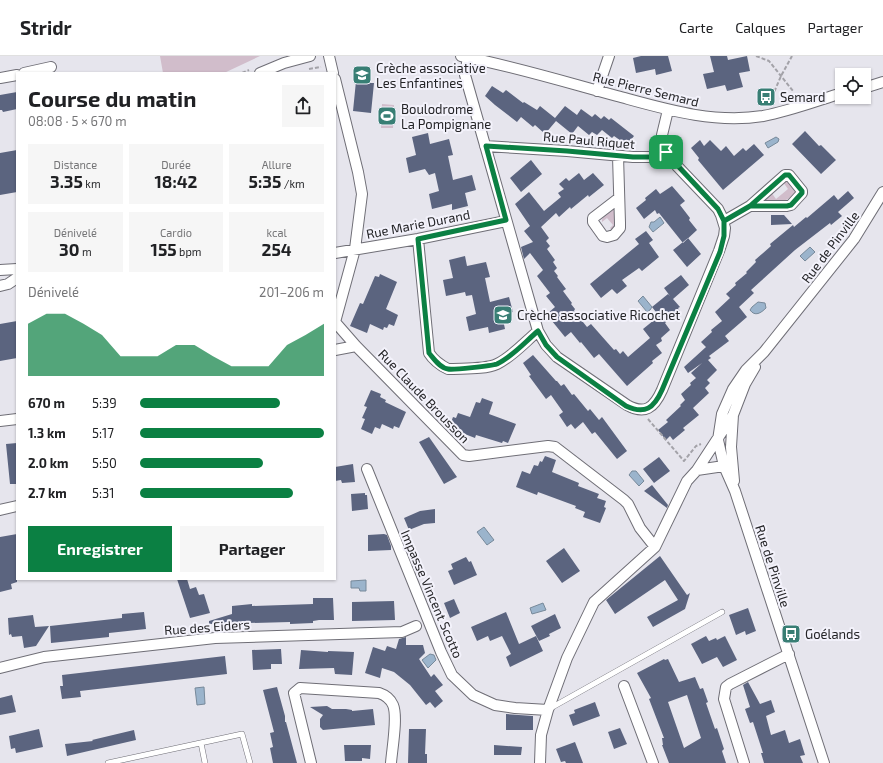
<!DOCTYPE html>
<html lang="fr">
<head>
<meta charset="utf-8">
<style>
  body { margin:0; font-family:"Exo 2",sans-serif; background:#f6f6f6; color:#202124; height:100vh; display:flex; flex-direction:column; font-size:15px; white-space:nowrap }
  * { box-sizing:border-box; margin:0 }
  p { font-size:13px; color:#757577 }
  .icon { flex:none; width:22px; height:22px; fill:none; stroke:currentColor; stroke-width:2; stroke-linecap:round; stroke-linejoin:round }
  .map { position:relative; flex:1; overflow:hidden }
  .side { position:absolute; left:16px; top:16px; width:320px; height:508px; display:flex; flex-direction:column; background:#fff; border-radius:0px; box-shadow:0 1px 3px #0004 }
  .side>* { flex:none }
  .fabs { position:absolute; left:835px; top:12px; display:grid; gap:8px }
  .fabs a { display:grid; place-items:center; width:36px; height:36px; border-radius:0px; background:#fff; box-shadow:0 1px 3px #0004; font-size:20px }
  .pin { position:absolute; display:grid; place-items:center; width:34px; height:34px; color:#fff; margin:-17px; border-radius:8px; box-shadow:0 2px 6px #0006 }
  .round { display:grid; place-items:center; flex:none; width:42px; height:42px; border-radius:0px; background:#f6f6f6 }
  .headline { display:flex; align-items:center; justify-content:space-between; height:68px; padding:0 12px }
  h1 { font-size:22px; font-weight:700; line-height:30px }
  .metrics { display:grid; grid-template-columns:repeat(3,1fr); gap:6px; height:68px; padding:4px 12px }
  .metrics div { display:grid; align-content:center; border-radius:0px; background:#f6f6f6; text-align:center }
  .metrics b { font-size:17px; font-weight:700 }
  .metrics small { font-size:11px; font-weight:400 }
  .metrics p { font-size:11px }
  .chart { height:112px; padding:8px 12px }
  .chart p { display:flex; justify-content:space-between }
  .chart svg { width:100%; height:72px; margin-top:4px; fill:#0b8043; opacity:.7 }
  .cta { display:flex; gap:8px; margin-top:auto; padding:8px 12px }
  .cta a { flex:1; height:46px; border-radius:0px; background:#0b8043; color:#fff; font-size:16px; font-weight:700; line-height:46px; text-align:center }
  .cta a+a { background:#f6f6f6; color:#202124 }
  ul { padding:0 12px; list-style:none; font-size:13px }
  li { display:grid; grid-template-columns:64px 48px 1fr; align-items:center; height:30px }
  li i { height:10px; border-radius:5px; background:#0b8043 }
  header { display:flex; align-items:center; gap:24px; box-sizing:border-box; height:56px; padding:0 20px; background:#fff; border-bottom:1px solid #e0e0e0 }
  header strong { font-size:19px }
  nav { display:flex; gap:22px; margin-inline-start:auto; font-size:14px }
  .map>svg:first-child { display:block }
  .green { fill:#d1bdcb }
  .water { fill:#9bb4cc; stroke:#77899a }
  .building { fill:#5b647f; fill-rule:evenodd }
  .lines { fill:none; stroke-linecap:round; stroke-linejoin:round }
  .lane-casing { stroke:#6f6e76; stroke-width:6 }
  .street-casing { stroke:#6f6e76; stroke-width:12 }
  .path { stroke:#a3a2a8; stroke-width:2; stroke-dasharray:4 2; stroke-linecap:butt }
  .lane { stroke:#fff; stroke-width:5 }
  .street { stroke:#fff; stroke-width:10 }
  .route-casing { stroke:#fff; stroke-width:8 }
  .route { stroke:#0b8043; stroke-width:5 }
  .labels { text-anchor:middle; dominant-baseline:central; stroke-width:4; stroke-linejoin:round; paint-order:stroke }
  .poi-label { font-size:13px; fill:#242427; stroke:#f3f2fb; text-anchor:start }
  .street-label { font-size:13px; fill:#242427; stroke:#f3f2fb }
</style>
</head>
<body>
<header>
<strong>Stridr</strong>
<nav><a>Carte</a><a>Calques</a><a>Partager</a></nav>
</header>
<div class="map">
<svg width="883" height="707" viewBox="0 0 883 707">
  <rect width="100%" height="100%" fill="#e6e5ed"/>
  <path class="green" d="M160 0H260L224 17H163Z
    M382 48 394 49 393 72H381Z
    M785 125 788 126 796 134C792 145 777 149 766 144L765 143 771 136 776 143 788 133 783 126Z
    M614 153 616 154 615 171 613 175 610 172 613 169 607 162 602 166C601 160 609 156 614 153Z"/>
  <path class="water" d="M776 81 779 83 778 86 768 92 765 87Z
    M660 161 664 167 653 176 649 171 651 166H654Z
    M810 191 815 196 805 205 800 200Z
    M643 240 652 251 650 254 647 256 638 245Z
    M758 246 765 247 766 252C761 257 755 261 750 254L752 251Z
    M632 415H636L644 425 639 430 629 419Z
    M484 471 494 484 487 489 477 476Z
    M366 524V535H360L359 532H351V525Z
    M543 547 546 554 532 558 530 552Z
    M430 598 434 599 436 604 428 612 422 604Z
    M204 631 205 648 197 649 195 632Z"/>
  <path class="building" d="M641 0H668L672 15 656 19 655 13 636 17 633 2Z
    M710 0H727L728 4 747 0 750 15 739 17 743 31 727 35 725 29 707 33 703 18 714 16Z
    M358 14H366L365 21 370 22 369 27H374L371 57 353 55 356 25H353L354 17Z
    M492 30 503 37 506 34 523 47 524 46 537 54 540 50 555 62 565 50 577 59 581 53 592 61 595 58 601 63 604 60 609 64 611 62 634 80 627 89 614 80 612 82 602 74 597 79 592 76 589 79 578 70 572 78 556 65 545 78 535 69 533 71 521 61 517 66 495 49 485 40Z
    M17 36V53L3 56 2 54H0V39Z
    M805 75 819 90 821 89 836 104 821 118 792 88Z
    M428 77 430 88 449 83 453 99 448 100 453 124 472 119 476 134 465 137 468 150 452 154V148L432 153 429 138 439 135 435 117 429 119 425 113 409 117 406 102 416 99 412 81Z
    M700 84 704 90 710 84 721 95 726 90 734 100 743 92 746 95 754 88 764 99 723 134 698 104 699 102 691 92Z
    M17 94V136L0 139V97Z
    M531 104 542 118 521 136 510 122Z
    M579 117 584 124 593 117 604 129 589 141 588 139 571 153 570 151 559 161 556 157 541 171 549 182 546 185 550 190 547 193 555 204 553 206 557 212 554 215 558 220 557 221 566 233 563 235 572 247 571 248 575 253 574 255 587 271 591 268 614 294 616 293 620 298 623 295 628 301 650 282 643 273 659 260 652 251 668 238 670 240 664 232 681 219 689 229 673 243 680 251 678 252 680 255 665 267 670 274 661 282 662 285 656 289 662 297 652 305 653 307 627 330 599 298 594 302 581 286 580 287 571 276 565 281 552 265 553 264 548 257 555 251 546 240 550 237 537 220 543 214 530 197 524 203 521 191 533 186 524 175 530 170 515 148 529 136 544 155 561 141 558 137 564 133 559 128 566 122 569 125Z
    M672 130 685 145 680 149 690 162 689 164 697 174 683 187 659 157 657 158 655 154 644 163 636 152 646 144 645 142 656 133 660 138Z
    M848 135 854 142 838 156 842 160 831 169 830 167 795 194 751 234 754 237 739 251 747 261 725 280 729 285 709 300 711 302 708 304 717 314 707 324 710 327 705 332 709 337 693 352 699 359 683 372 685 374 673 384 670 380 666 384 658 374 668 366 666 364 681 350 680 349 685 344 681 338 691 329 690 327 696 322 691 317 702 307 688 317 684 311 706 291 701 286 712 276 711 274 722 265 715 256 730 242 726 238 736 229 735 227 747 217 746 216 756 206 755 204 771 190 770 188 793 169 794 171 806 161 807 162 834 139 838 144Z
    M771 159H784L792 168 771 169Z
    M646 175 653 184 649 187 659 201 642 215 639 212 622 224 627 230 617 238 612 233 601 242 590 228 639 188 635 183Z
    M688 182 701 198 687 211 673 194Z
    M465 200 467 210 486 206 490 221 485 222 490 246 509 241 513 256 502 259 505 273 489 277 488 271 469 275 466 261 476 258 472 239 466 240 465 236 446 240 443 224 453 222 449 204Z
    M380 218 397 226 386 253 398 259 394 270 389 268 387 272 384 271 383 274 370 268 367 277 350 270 360 247 363 248 375 220 379 221Z
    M17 265V302L0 305V268Z
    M533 299 556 325H557L561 330 564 328 572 339 574 338 588 355 590 353 599 364 602 361 627 395 617 403 595 376 592 378 583 366 575 373 571 368 567 371 559 359 563 356 551 339 546 343 529 320 531 319 523 307Z
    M371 334 381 338 380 341 386 344 385 346 406 356 399 372 394 370 393 373 382 368 380 373 375 371 372 378 361 373 365 363 362 362 367 351 364 350Z
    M482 342 493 346 489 358 516 368 508 387 503 385 502 387 476 379 475 382 452 373 453 371 450 369 453 361 456 362 458 357 470 361 476 346 480 347Z
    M429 381 457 421 444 428 419 386Z
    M17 387V428H10L6 388Z
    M545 400 556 404 552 416 579 427 578 430 599 438 597 442 606 445 604 451 606 452 600 467 583 461 585 456 575 452 576 450 538 436 537 439 516 431 522 415 530 418 534 409 538 410 540 405 542 406Z
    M659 401 670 415 654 427 643 413Z
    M353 408 355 426 342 427 341 424 335 425V411Z
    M652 429 668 449 667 452 644 435Z
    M365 437V439H367L368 453 352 455 351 438Z
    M435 453V467L424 468 409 474 404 462 420 455Z
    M17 478V526L11 528 12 533 0 536V481Z
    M384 478 387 479 391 490V494L368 495V479Z
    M564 492 580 515 562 527 546 505Z
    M660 500 687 539 690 537 685 553 653 571 647 561 678 544 665 524 615 558 606 544Z
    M466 501 469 506 471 505 477 519 454 529 448 515 453 513 451 508Z
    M177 523H187L190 533 196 531 199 539 204 538 210 557 190 562Z
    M313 542H333L334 564H319L313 565V567L290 568V566L209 568V565L232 558V550L252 548V550L313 548Z
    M454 543 460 557 450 562 444 547Z
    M394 545 395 564 352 565V546Z
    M748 552 756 575 746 579 745 575 736 579 729 559Z
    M144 556 146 573 109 577V581L51 587 50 570 122 562V558Z
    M506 556 519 588 536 580 543 595 510 611 506 601 511 598 502 580 490 585 488 580 477 585 471 571Z
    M555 558 561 572 549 578 550 580 539 585 531 570Z
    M33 559 35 571 49 570 36 590 24 592 22 580 12 581 11 578 9 579 8 562Z
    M706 580 709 585 716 582 717 584 725 580 737 604 723 611 717 601 702 608 691 588Z
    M406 581V589H423L425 597 419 603 431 621 434 618 443 629 435 635 443 645 435 652 430 646 426 649 410 629 394 616 382 612 380 622 365 617 373 591 385 595 387 590 396 593 399 583Z
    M281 593 282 608H271V613L253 614 252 594Z
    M301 594 328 596V595L354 596 352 619 335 618 334 612 299 613Z
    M225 600 227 618 80 635 81 641 62 643 60 630H63L62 619Z
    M664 603 665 604 668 603 679 626 695 621 700 633 703 632 708 646 706 647 715 673 717 672 724 693 722 695 726 707H669L662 689H663L662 682H664L649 643 651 642 637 617ZM687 639 701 682 684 692 668 646Z
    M748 626 760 648 771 644 775 656 766 660 771 679 785 674 789 687 800 683 805 699 800 700 803 707H764L761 697H763L753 666 750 667 745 653 750 651 743 629Z
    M277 631 285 660V666H286L297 707H273L270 692 273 691 270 677 274 676 263 634Z
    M12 639 16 656 0 659V642Z
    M595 646 600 660 573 670 569 659 575 657 574 654Z
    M327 650 332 653H346L352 654V655L373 653 375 669 323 674 320 671V663L323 659 310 651Z
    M506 658 533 660V674H506Z
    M620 672 627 688 614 693 608 676Z
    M39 673 43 691 16 697 15 692 11 693 9 680Z
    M409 673H426L425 698H427V707H408Z
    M134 674 136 684 67 700 65 688 93 685 92 684Z
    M575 686 583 707H566L565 705 561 706 556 693Z
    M344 689H371L370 703 362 702V705H345Z
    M494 689 522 691 521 699H494Z"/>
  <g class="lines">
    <g class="lane-casing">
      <path id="lane" d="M549 653 722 556
        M201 687 205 707
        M108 707 242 678 250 707"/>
    </g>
    <g class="street-casing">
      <path id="street" d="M329 0 333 17
        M461 0C513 10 565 26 617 40 665 53 713 68 763 60 790 55 816 45 842 37
        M468 1 465 19 538 275 546 289 557 301 627 349C645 359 654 352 662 334L719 195 724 180 725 172 721 159 718 153 677 110 663 91 662 79 668 54
        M24 17 51 11
        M260 17 284 7 310 0
        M0 22 17 19
        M335 23 358 116 362 138 355 193 335 266
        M864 32 883 26
        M597 35 609 0
        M485 90 567 95 633 101H653L666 96
        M618 100 620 167V172L614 179 607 181 603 180 593 166V162L619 142
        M724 165 750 150H787L791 149 802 137V135L789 119H785L750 150
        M418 183 429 297C434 305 440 309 448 313 462 312 484 314 497 308 512 301 525 286 538 275
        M335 197 418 183 506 165
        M0 214 17 213
        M0 230 8 228 17 222
        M335 266 356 290 463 399 469 400 548 390 555 391 624 444 628 448 640 472 655 491
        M335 294 356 290
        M0 365 17 363
        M367 413 441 596 452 619 473 639 495 649 515 652 548 654
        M697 414 724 410
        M734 425 731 391 733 359 745 328 755 311
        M0 454 17 450
        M0 612 44 601 215 582 402 576 416 570
        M624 630 653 707
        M311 707 294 637 300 632 379 637C385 639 390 642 393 649 398 661 392 693 391 707
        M540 707 541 679 548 654 567 602 594 546 655 491 687 425 697 414 733 359
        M744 707 724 643 726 631 730 628 789 598
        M824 707 735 435 724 410 718 384 722 358 733 333 746 314 764 296 854 183 883 136"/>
    </g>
    <path class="path" d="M756 0 769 5 793 35
      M309 13 321 11
      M242 17 249 14
      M772 41 781 20 792 0
      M648 363 684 405 696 390 701 388"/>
    <use href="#lane" class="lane"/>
    <use href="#street" class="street"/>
  </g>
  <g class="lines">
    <g class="route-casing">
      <path id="route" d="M666 96 653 101H633L567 95 486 90 506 164 418 183 429 297C434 303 440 312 448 313 453 314 491 310 497 308 512 301 525 286 538 275L546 289 557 301 626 350C645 359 654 352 662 334L720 196 724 180V165L750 150H787L791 149 802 137V135L789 119H785L750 150 724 165 718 153 678 110 666 96"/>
    </g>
    <use href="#route" class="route"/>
  </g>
  <defs>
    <g id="school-square" transform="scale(1)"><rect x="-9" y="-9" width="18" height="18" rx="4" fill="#387e74" stroke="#f3f2fb"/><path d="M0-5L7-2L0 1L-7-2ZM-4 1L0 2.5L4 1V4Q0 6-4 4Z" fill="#fff"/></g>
    <g id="bus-square" transform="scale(1)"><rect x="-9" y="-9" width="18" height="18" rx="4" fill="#387e74" stroke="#f3f2fb"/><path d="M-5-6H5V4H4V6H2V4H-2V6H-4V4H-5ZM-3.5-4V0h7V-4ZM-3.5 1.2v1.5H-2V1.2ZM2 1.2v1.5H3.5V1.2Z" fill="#fff"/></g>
    <g id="stadium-square" transform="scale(1)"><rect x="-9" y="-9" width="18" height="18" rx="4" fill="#387e74" stroke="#f3f2fb"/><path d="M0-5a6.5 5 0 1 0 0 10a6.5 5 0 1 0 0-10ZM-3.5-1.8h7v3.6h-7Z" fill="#fff"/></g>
  </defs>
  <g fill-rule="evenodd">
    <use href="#school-square" x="362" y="19"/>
    <use href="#bus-square" x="766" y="41"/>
    <use href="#stadium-square" x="387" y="60"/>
    <use href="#school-square" x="503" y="259"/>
    <use href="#bus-square" x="791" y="578"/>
  </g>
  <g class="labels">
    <g class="poi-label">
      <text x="376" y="12">Crèche associative<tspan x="376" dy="15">Les Enfantines</tspan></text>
      <text x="780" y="41">Semard</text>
      <text x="401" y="53">Boulodrome<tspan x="401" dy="15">La Pompignane</tspan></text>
      <text x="517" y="259">Crèche associative Ricochet</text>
      <text x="805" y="578">Goélands</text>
    </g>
    <g class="street-label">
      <text transform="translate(646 33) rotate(14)">Rue Pierre Semard</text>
      <text transform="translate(589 84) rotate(5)">Rue Paul Riquet</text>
      <text transform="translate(418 168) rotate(-11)">Rue Marie Durand</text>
      <text transform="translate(830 191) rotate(-53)">Rue de Pinville</text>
      <text transform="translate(424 340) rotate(46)">Rue Claude Brousson</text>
      <text transform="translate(773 510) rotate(72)">Rue de Pinville</text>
      <text transform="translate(432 538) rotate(67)">Impasse Vincent Scotto</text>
      <text transform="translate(207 571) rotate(-4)">Rue des Eiders</text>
    </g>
  </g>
</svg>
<div class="fabs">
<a><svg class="icon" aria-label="locate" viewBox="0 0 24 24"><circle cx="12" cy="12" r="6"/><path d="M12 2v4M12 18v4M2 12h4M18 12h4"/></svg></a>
</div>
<div class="pin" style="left:666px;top:96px;background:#1e9e55"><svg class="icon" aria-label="arrive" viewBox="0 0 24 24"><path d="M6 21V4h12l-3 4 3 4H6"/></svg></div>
<section class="side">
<div class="headline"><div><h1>Course du matin</h1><p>08:08 · 5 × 670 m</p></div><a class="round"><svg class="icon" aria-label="share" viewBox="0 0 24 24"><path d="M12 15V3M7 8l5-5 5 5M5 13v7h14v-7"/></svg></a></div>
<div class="metrics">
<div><p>Distance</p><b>3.35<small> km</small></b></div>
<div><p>Durée</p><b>18:42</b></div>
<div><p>Allure</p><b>5:35<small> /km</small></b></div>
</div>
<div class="metrics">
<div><p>Dénivelé</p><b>30<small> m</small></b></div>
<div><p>Cardio</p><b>155<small> bpm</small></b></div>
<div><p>kcal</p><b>254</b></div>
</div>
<div class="chart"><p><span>Dénivelé</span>201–206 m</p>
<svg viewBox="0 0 160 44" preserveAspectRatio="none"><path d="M0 44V12L10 6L20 6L30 12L40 19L50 32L60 32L70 32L80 25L90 25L100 32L110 38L120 38L130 38L140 25L150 19L160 12V44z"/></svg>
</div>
<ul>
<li><b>670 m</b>5:39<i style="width:76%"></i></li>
<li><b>1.3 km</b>5:17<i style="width:100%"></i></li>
<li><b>2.0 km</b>5:50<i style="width:67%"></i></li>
<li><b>2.7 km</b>5:31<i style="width:83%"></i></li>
</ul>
<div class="cta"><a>Enregistrer</a><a>Partager</a></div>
</section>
</div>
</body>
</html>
